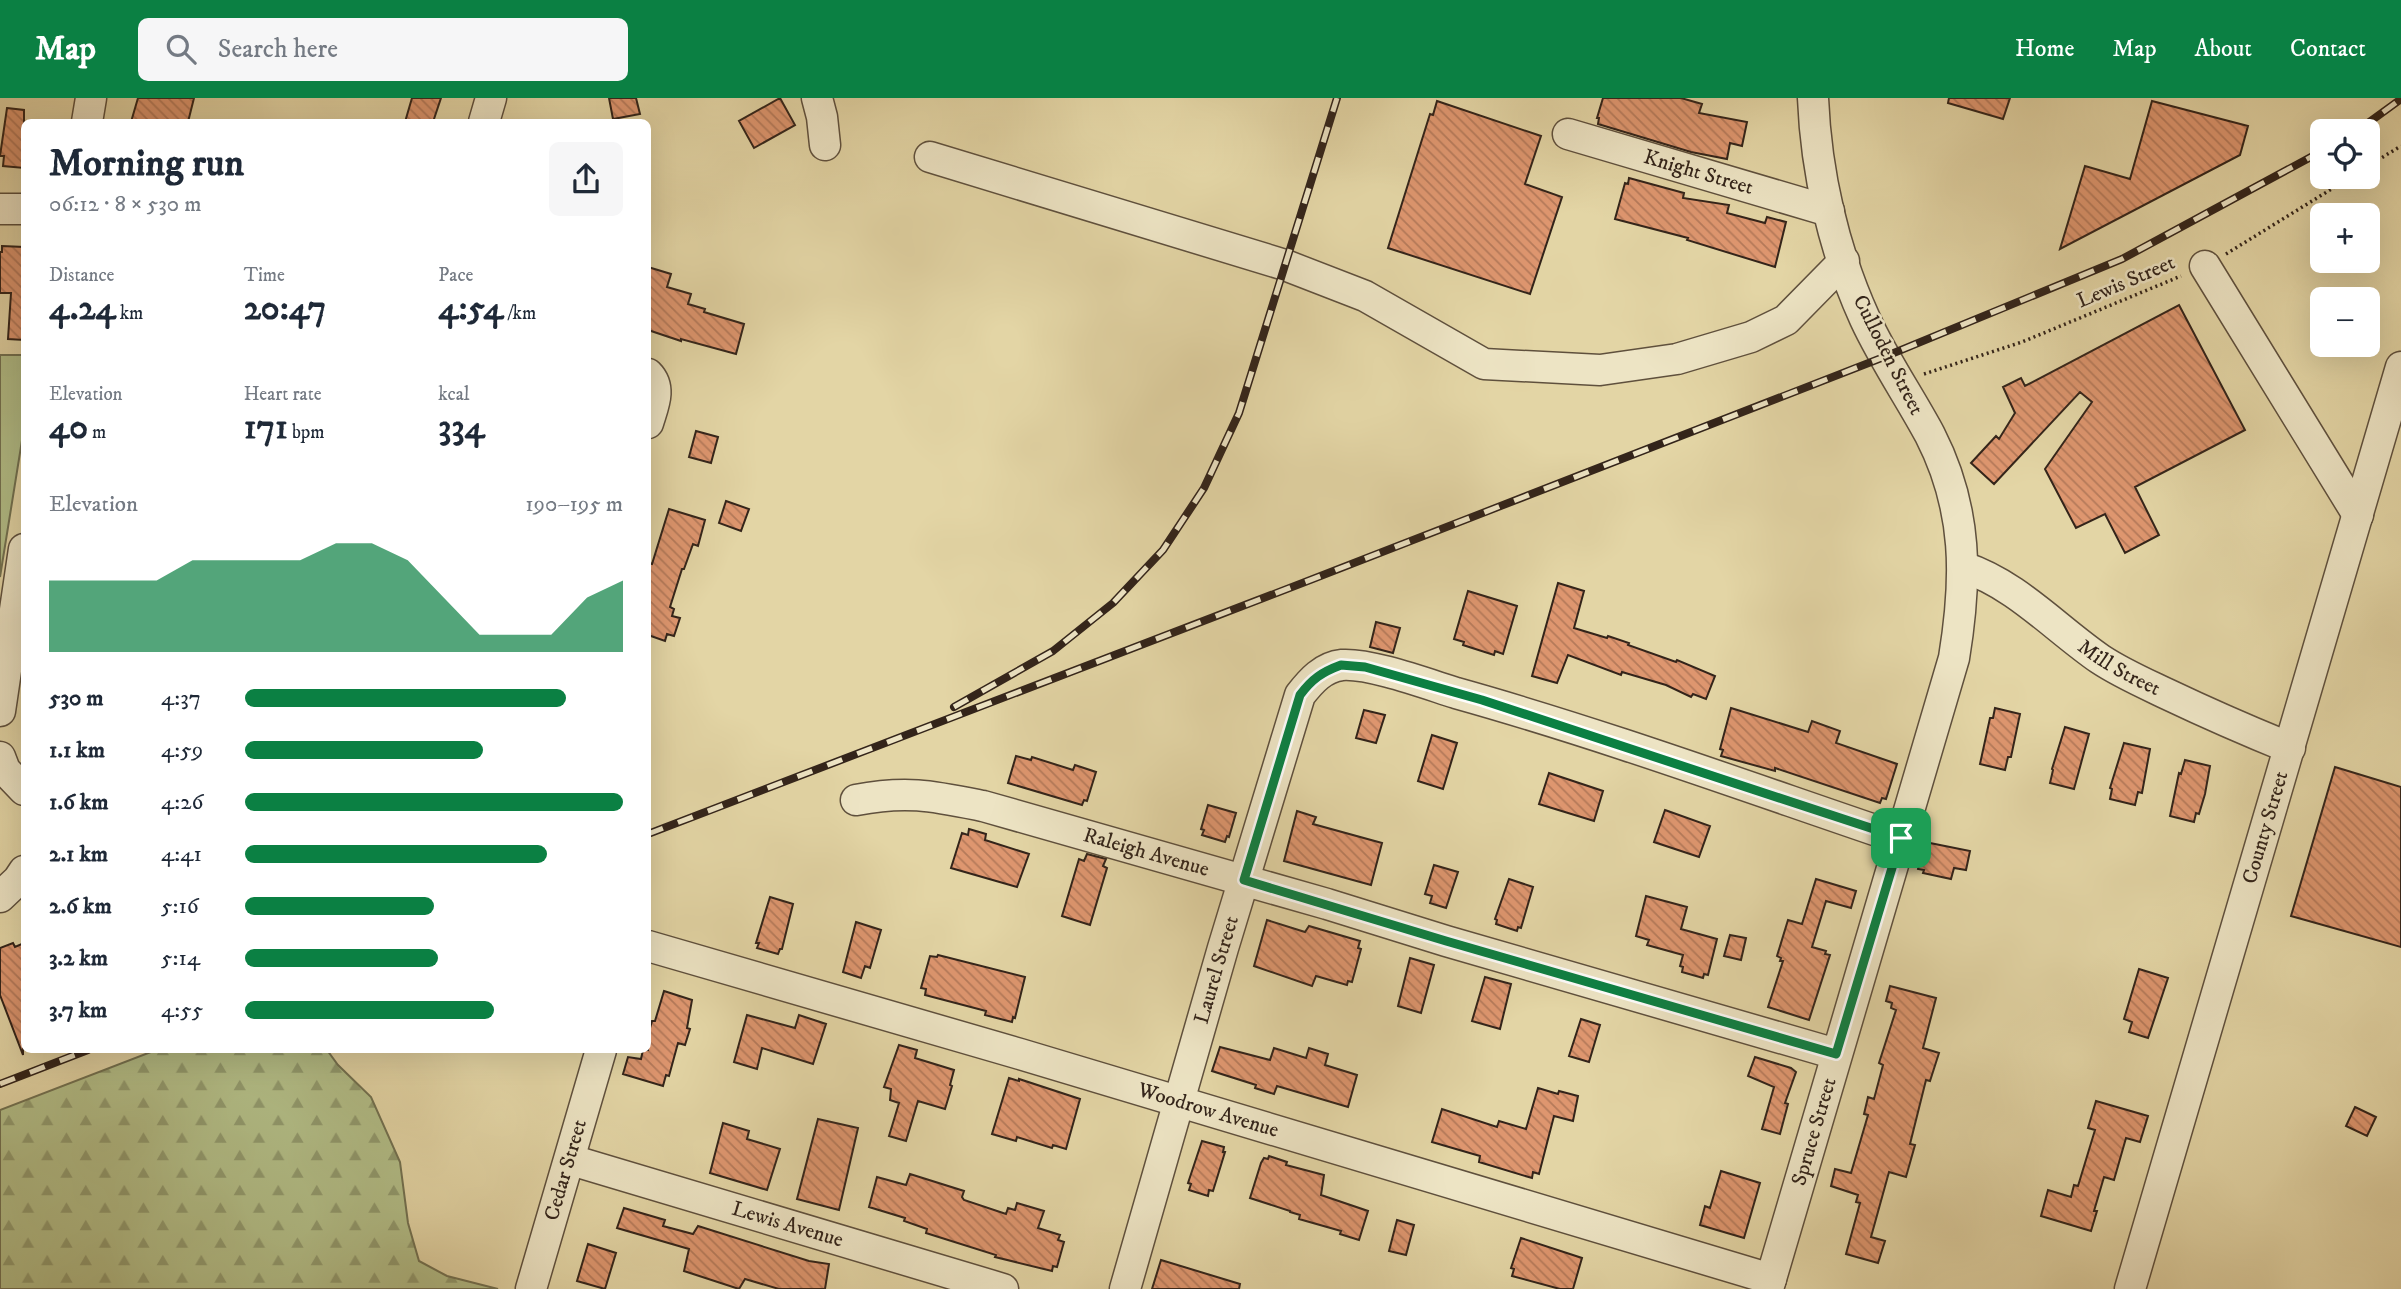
<!DOCTYPE html>
<html lang="en">
<head>
<meta charset="utf-8">
<style>
  body { margin:0; font-family:"IM FELL DW Pica",serif; background:#f6f6f7; color:#1f2937; height:100vh; display:flex; flex-direction:column; font-size:26px; white-space:nowrap }
  * { box-sizing:border-box; margin:0 }
  p { font-size:23px; color:#747a83 }
  .icon { flex:none; width:38px; height:38px; fill:none; stroke:currentColor; stroke-width:2; stroke-linecap:round; stroke-linejoin:round }
  .map { position:relative; flex:1; overflow:hidden }
  .drawer { position:absolute; left:21px; top:21px; width:630px; height:934px; display:flex; flex-direction:column; background:#fff; border-radius:10px; box-shadow:0 7px 28px #0002 }
  .drawer>* { flex:none }
  .tools { position:absolute; left:2310px; top:21px; display:grid; gap:14px }
  .tools a { display:grid; place-items:center; width:70px; height:70px; border-radius:10px; background:#fff; box-shadow:0 7px 28px #0002; font-size:35px }
  .pin { position:absolute; display:grid; place-items:center; width:60px; height:60px; color:#fff; margin:-30px; border-radius:14px; box-shadow:0 4px 10px #0006 }
  .round { display:grid; place-items:center; flex:none; width:74px; height:74px; border-radius:10px; background:#f6f6f7 }
  .summary { display:flex; align-items:center; justify-content:space-between; height:119px; padding:0 28px }
  h1 { font-size:38px; font-weight:700; line-height:52px }
  .stats { display:grid; grid-template-columns:repeat(3,1fr); gap:10px; height:119px; padding:7px 28px }
  .stats div { display:grid; align-content:center }
  .stats b { font-size:35px; font-weight:700 }
  .stats small { font-size:19px; font-weight:400 }
  .stats p { font-size:19px }
  .chart { height:196px; padding:14px 28px }
  .chart p { display:flex; justify-content:space-between }
  .chart svg { width:100%; height:126px; margin-top:7px; fill:#0b8043; opacity:.7 }
  ul { padding:0 28px; list-style:none; font-size:23px }
  li { display:grid; grid-template-columns:112px 84px 1fr; align-items:center; height:52px }
  li i { height:18px; border-radius:9px; background:#0b8043 }
  header { display:flex; align-items:center; gap:42px; box-sizing:border-box; height:98px; padding:0 35px; background:#0b8043; color:#fff }
  header strong { font-size:33px }
  nav { display:flex; gap:38px; margin-inline-start:auto; font-size:24px }
  .search { width:490px; height:63px; background:#f6f6f7; display:flex; align-items:center; gap:18px; box-sizing:border-box; padding:0 24px; border-radius:10px; color:#747a83; font-size:26px }
  .map>svg:first-child { display:block }
  .forest { fill:url(#forest-firs); stroke:#727151; stroke-width:2 }
  .park { fill:#b2be88; stroke:#727151; stroke-width:2 }
  .building { fill:url(#building-back-hatch); stroke:#33241a; stroke-width:2 }
  .lines { fill:none; stroke-linecap:round; stroke-linejoin:round }
  .minor-casing { stroke:#5f503d; stroke-width:33 }
  .path { stroke:#33241a; stroke-width:3.5; stroke-dasharray:2 3.5; stroke-linecap:butt }
  .minor { stroke:#ede4c4; stroke-width:30 }
  .rail-casing { stroke:#33241a; stroke-width:8 }
  .rail { stroke:#ede4c4; stroke-width:5; stroke-dasharray:16; stroke-linecap:butt }
  .route-casing { stroke:#fff; stroke-width:14 }
  .route { stroke:#0b8043; stroke-width:9 }
  .labels { text-anchor:middle; dominant-baseline:central; stroke-width:5; stroke-linejoin:round; paint-order:stroke }
  .street-label { font-size:21px; fill:#33241a; stroke:#ede4c4 }
</style>
</head>
<body>
<header>
<strong>Map</strong>
<div class="search"><svg class="icon" aria-label="search" viewBox="0 0 24 24"><circle cx="10" cy="10" r="6"/><path d="M15 15l6 6"/></svg>Search here</div>
<nav><a>Home</a><a>Map</a><a>About</a><a>Contact</a></nav>
</header>
<div class="map">
<svg width="2401" height="1191" viewBox="0 0 2401 1191">
  <defs>
    <pattern id="forest-firs" width="22" height="20" patternUnits="userSpaceOnUse" patternTransform="scale(1.75)"><rect width="22" height="20" fill="#b2be88"/><path d="M5 1l3.5 6h-7zM16 11l3.5 6h-7z" fill="#919a6e"/></pattern>
    <pattern id="building-back-hatch" width="6" height="6" patternUnits="userSpaceOnUse" patternTransform="scale(1.75)"><rect width="6" height="6" fill="#de966f"/><path d="M-1 5l2 2M0 0l6 6M5-1l2 2" fill="none" stroke="#b57a5a"/></pattern>
  </defs>
  <rect width="100%" height="100%" fill="#e3d5a5"/>
  <filter id="stains"><feTurbulence type="fractalNoise" baseFrequency=".00286" numOctaves="4"/><feColorMatrix values="0 0 0 0 .2 0 0 0 0 .09 0 0 0 0 .02 0 0 0 .5 -.17"/></filter>
  <radialGradient id="worn" r=".72"><stop offset=".6" stop-color="#630" stop-opacity="0"/><stop offset="1" stop-color="#630" stop-opacity=".3"/></radialGradient>
  <path class="forest" d="M156 952H327L338 967 371 999 400 1064 408 1125 419 1163 447 1178 498 1191H0V1012Z"/>
  <path class="park" d="M0 257H24V330L0 479Z"/>
  <path class="building" d="M138 0H194L188 24H131Z
    M412 0H441L433 24H405Z
    M609 0H636L640 16 613 21Z
    M780 0 795 27 754 50 739 23Z
    M1603 0H1681L1702 6 1699 15 1747 24 1742 48 1730 45 1727 61 1691 54 1598 26 1599 20H1597Z
    M1949 0H2010L2003 21 1948 5Z
    M1437 3 1541 38 1525 86 1562 99 1530 196 1388 150 1430 16 1433 17Z
    M2152 3 2248 28 2240 57 2060 151 2085 68 2130 81Z
    M7 10 24 12V70L3 68 4 58H0Z
    M1629 80 1684 95 1683 100 1729 107 1727 115 1765 125 1767 119 1786 124 1775 169 1687 142 1688 140 1615 121 1625 85 1628 86Z
    M2 148 24 149V242L8 241 11 195H0V154H2Z
    M648 169 671 176 667 189 691 196 688 206 705 211 704 214 744 226 736 256 681 241V243L648 232Z
    M2179 207 2245 332 2135 389 2159 437 2125 455 2105 416 2076 430 2045 371 2092 304 2080 294 1994 386 1971 365 1996 338 1999 341 2015 315 2003 289 2021 280 2025 288Z
    M696 333 718 339 711 365 689 359Z
    M726 403 749 411 741 433 719 425Z
    M669 411 705 422 698 448 693 446 684 471H682L670 509 674 511 672 518 680 520 674 538 667 536 665 543 648 537V465L652 466Z
    M1558 485 1584 493 1574 530 1607 540 1608 538 1629 545 1628 547 1676 564 1677 562 1715 578 1706 601 1693 596 1691 599 1666 587 1622 574 1621 577 1568 557 1557 585 1532 578Z
    M1468 493 1517 508 1503 556 1495 553 1494 557 1463 547 1464 544 1454 541Z
    M1376 524 1400 530 1393 555 1370 549Z
    M1731 610 1808 634 1812 623 1840 633 1836 645 1897 666 1886 701 1882 700 1880 705 1775 670V673L1721 658 1723 652 1720 651Z
    M1995 610 2020 616 2011 659H2008L2005 672 1980 666 1990 620H1993Z
    M1364 612 1385 617 1376 645 1356 640Z
    M2065 629 2089 636 2074 691 2050 685 2053 672 2052 671Z
    M1432 637 1457 645 1443 691 1418 683Z
    M2124 645 2150 651 2142 695 2138 694 2135 707 2110 701 2112 691 2110 690Z
    M1016 658 1031 662 1032 659 1073 672 1075 667 1096 674 1087 703 1084 702 1082 707 1008 685Z
    M2185 662 2210 668 2205 696 2199 716 2196 715 2194 724 2170 718 2179 675 2181 676Z
    M2335 669 2401 689V849L2291 818Z
    M1549 675 1603 693 1594 723 1539 706Z
    M1208 707 1236 715 1229 739 1227 738 1225 744 1202 737 1204 732 1201 731Z
    M1665 712 1710 728 1699 759 1654 744Z
    M1297 713 1316 719 1313 726 1382 745 1371 787 1284 763Z
    M969 731 986 736 985 742 1029 756 1017 789 951 770 962 735 968 737Z
    M1930 745 1970 753 1966 772 1954 770 1951 781 1923 775 1924 772 1918 771 1923 746 1929 747Z
    M1087 756 1106 761 1103 768 1107 770 1090 827 1062 818 1079 761 1084 763Z
    M1434 767 1458 774 1446 810 1430 805 1432 798 1425 796Z
    M1509 781 1533 789 1521 830 1518 829 1517 833 1496 826 1497 822 1495 821Z
    M1816 781 1856 793 1851 810 1826 803 1812 849 1826 853 1825 856 1830 857 1809 922 1768 909 1783 863H1780L1781 860 1777 858 1788 822 1802 826Z
    M1646 798 1687 809 1681 831 1717 841 1708 877 1704 876 1703 880 1682 874 1683 869 1680 868 1683 857 1647 847 1649 842 1636 838Z
    M770 799 793 806 782 851H780L778 856 757 850 759 845H756Z
    M1267 822 1305 834 1309 828 1360 843 1358 850 1361 851 1352 884 1348 883 1347 887 1316 878 1312 888 1254 868Z
    M856 824 881 832 870 870 865 868 861 880 843 874Z
    M1730 837 1746 840 1741 862 1724 858Z
    M13 845 15 849 24 845 23 957 0 897V850Z
    M938 857 1025 879 1015 920 1013 919 1012 924 985 917 986 913 925 897 926 891 921 890 930 858 937 859Z
    M1410 860 1434 867 1421 915 1398 908Z
    M2139 871 2168 880 2148 940 2129 934 2132 924 2124 921Z
    M1485 879 1511 886 1500 931 1472 923Z
    M1890 888 1936 900 1923 950 1939 955 1930 983 1926 982 1910 1046 1915 1047 1906 1079 1889 1074 1871 1139 1885 1143 1878 1165 1846 1156 1860 1105 1856 1104 1858 1097 1831 1088 1835 1071 1851 1075 1868 1017 1864 1016 1868 999 1874 1001 1883 967 1879 965 1896 912 1891 910 1892 905 1886 903Z
    M664 893 692 902 687 930 690 931 685 947 678 945 669 978 666 977 663 988 623 976 628 959 641 961 643 952H648V937L652 923H655Z
    M747 917 795 930 799 917 826 926 813 966 762 950 757 971 734 964Z
    M1581 921 1600 927 1589 964 1569 958Z
    M899 947 917 952 915 960 954 972 950 987 952 988 945 1011 918 1003 906 1043 889 1038 899 1005 890 1002 891 991 884 989Z
    M1220 949 1270 962 1274 950 1306 960 1309 950 1328 956 1325 967 1357 977 1348 1009 1277 988 1274 996 1255 990 1256 987 1212 973Z
    M1755 959 1791 970 1796 974 1785 1005 1788 1006 1780 1036 1762 1031 1774 989 1748 978Z
    M1009 980 1019 983V981L1080 1001 1066 1051 1053 1047 1052 1050 1017 1039 1016 1043 992 1036Z
    M1538 990 1558 996 1559 993 1578 998 1573 1023 1554 1018 1539 1076 1533 1074 1532 1080 1479 1064 1480 1058 1432 1044 1442 1011 1497 1029 1499 1023 1526 1031Z
    M2096 1003 2148 1018 2140 1044 2126 1040 2114 1082 2104 1079 2094 1113H2097L2091 1133 2041 1118 2048 1092 2071 1099 2074 1087 2078 1088 2095 1032 2088 1030Z
    M2355 1009 2376 1019 2367 1038 2346 1028Z
    M818 1021 858 1030 839 1112 797 1101Z
    M723 1025 749 1033 747 1041 780 1051 767 1092 710 1075Z
    M1202 1043 1224 1049 1223 1054H1225L1213 1093 1209 1092 1208 1098 1189 1092 1191 1086 1188 1085Z
    M1269 1058 1287 1064 1286 1067 1324 1077 1321 1097 1368 1113 1359 1142 1340 1136 1341 1133 1299 1121 1300 1117 1290 1114V1113L1250 1100 1261 1065 1264 1060 1268 1061Z
    M1721 1073 1760 1085 1744 1140 1700 1127 1705 1108 1710 1110Z
    M910 1076 964 1093 962 1099 964 1102 1006 1116 1008 1110 1015 1112 1017 1105 1044 1113 1038 1130 1060 1137 1058 1142 1064 1144 1057 1169 1053 1168 1052 1173 995 1159 996 1157 926 1135 927 1131 904 1123 905 1120 869 1109 877 1079 906 1087Z
    M624 1110 665 1122 663 1128 693 1136 698 1128 809 1163 829 1166 825 1191H779L745 1181 739 1191 684 1173 689 1151 617 1130Z
    M1397 1122 1414 1127 1406 1157 1389 1153Z
    M1521 1140 1582 1160 1573 1191H1560L1512 1178 1514 1171 1511 1170Z
    M588 1146 616 1155 605 1191 577 1183Z
    M1161 1162 1240 1186 1239 1191H1152Z"/>
  <g class="lines">
    <g class="minor-casing">
      <g id="minor">
        <path d="M817 0 822 19 825 47"/>
        <path d="M87 24 91 0"/>
        <path d="M484 24 491 0"/>
        <path id="s1" d="M1568 36 1829 113"/>
        <path d="M930 59 1285 167 1365 198 1484 266 1600 272 1677 261 1751 239 1786 222 1844 163"/>
        <path d="M0 111H24"/>
        <path d="M2205 168 2358 417"/>
        <path d="M648 276C662 290 653 308 648 325"/>
        <path id="s2" d="M1963 469C2016 486 2055 530 2100 561 2121 575 2144 585 2167 596 2207 615 2248 633 2290 650"/>
        <path d="M0 613 24 451"/>
        <path d="M0 659 5 672 24 692"/>
        <path id="s3" d="M856 702C907 692 933 698 983 708L1327 806 1446 843 1836 956"/>
        <path d="M0 799 18 782 24 773"/>
        <path id="s4" d="M648 848 1020 956 1771 1181"/>
        <path id="s5" d="M571 1062 1003 1191"/>
        <path id="s6" d="M531 1191 601 952"/>
        <path id="s7" d="M1125 1191 1223 850 1300 597C1311 583 1323 569 1342 567 1370 565 1427 586 1456 595 1606 637 1753 691 1901 741"/>
        <path id="s8" d="M1768 1191 1954 560C1967 481 1968 411 1930 337 1909 298 1884 262 1865 221 1834 153 1816 75 1813 0"/>
        <path id="s9" d="M2130 1191 2401 269"/>
      </g>
    </g>
    <path class="path" d="M2368 68 2401 48
      M2226 156 2351 79
      M1924 276 2022 244 2181 178"/>
    <use href="#minor" class="minor"/>
    <g class="rail-casing">
      <path id="rail" d="M2357 33 2401 1
        M954 609 1053 553 1113 505 1163 452 1204 390 1239 315 1337 0
        M648 736 1305 484 1884 259 2122 161 2322 53
        M0 986 88 952"/>
    </g>
    <use href="#rail" class="rail"/>
  </g>
  <g class="lines">
    <g class="route-casing">
      <path id="route" d="M1341 567 1365 569 1482 602 1901 740 1836 956 1446 843 1244 782 1300 597C1312 581 1322 574 1341 567Z"/>
    </g>
    <use href="#route" class="route"/>
  </g>
  <g class="labels">
    <g class="street-label">
      <text stroke="none"><textPath href="#s1" startOffset="136">Knight Street</textPath></text>
      <text transform="translate(2126 184) rotate(-23)">Lewis Street</text>
      <text transform="translate(1888 257) rotate(63)">Culloden Street</text>
      <text stroke="none"><textPath href="#s2" startOffset="187">Mill Street</textPath></text>
      <text stroke="none"><textPath href="#s9" startOffset="481">County Street</textPath></text>
      <text stroke="none"><textPath href="#s3" startOffset="298">Raleigh Avenue</textPath></text>
      <text stroke="none"><textPath href="#s7" startOffset="332">Laurel Street</textPath></text>
      <text stroke="none"><textPath href="#s4" startOffset="584">Woodrow Avenue</textPath></text>
      <text stroke="none"><textPath href="#s8" startOffset="164">Spruce Street</textPath></text>
      <text stroke="none"><textPath href="#s6" startOffset="124">Cedar Street</textPath></text>
      <text stroke="none"><textPath href="#s5" startOffset="226">Lewis Avenue</textPath></text>
    </g>
  </g>
  <rect width="100%" height="100%" filter="url(#stains)"/>
  <rect width="100%" height="100%" fill="url(#worn)"/>
</svg>
<div class="tools">
<a><svg class="icon" aria-label="locate" viewBox="0 0 24 24"><circle cx="12" cy="12" r="6"/><path d="M12 2v4M12 18v4M2 12h4M18 12h4"/></svg></a>
<a>+</a>
<a>−</a>
</div>
<div class="pin" style="left:1901px;top:740px;background:#1e9e55"><svg class="icon" aria-label="arrive" viewBox="0 0 24 24"><path d="M6 21V4h12l-3 4 3 4H6"/></svg></div>
<section class="drawer">
<div class="summary"><div><h1>Morning run</h1><p>06:12 · 8 × 530 m</p></div><a class="round"><svg class="icon" aria-label="share" viewBox="0 0 24 24"><path d="M12 15V3M7 8l5-5 5 5M5 13v7h14v-7"/></svg></a></div>
<div class="stats">
<div><p>Distance</p><b>4.24<small> km</small></b></div>
<div><p>Time</p><b>20:47</b></div>
<div><p>Pace</p><b>4:54<small> /km</small></b></div>
</div>
<div class="stats">
<div><p>Elevation</p><b>40<small> m</small></b></div>
<div><p>Heart rate</p><b>171<small> bpm</small></b></div>
<div><p>kcal</p><b>334</b></div>
</div>
<div class="chart"><p><span>Elevation</span>190–195 m</p>
<svg viewBox="0 0 160 44" preserveAspectRatio="none"><path d="M0 44V19L10 19L20 19L30 19L40 12L50 12L60 12L70 12L80 6L90 6L100 12L110 25L120 38L130 38L140 38L150 25L160 19V44z"/></svg>
</div>
<ul>
<li><b>530 m</b>4:37<i style="width:85%"></i></li>
<li><b>1.1 km</b>4:59<i style="width:63%"></i></li>
<li><b>1.6 km</b>4:26<i style="width:100%"></i></li>
<li><b>2.1 km</b>4:41<i style="width:80%"></i></li>
<li><b>2.6 km</b>5:16<i style="width:50%"></i></li>
<li><b>3.2 km</b>5:14<i style="width:51%"></i></li>
<li><b>3.7 km</b>4:55<i style="width:66%"></i></li>
</ul>
</section>
</div>
</body>
</html>
